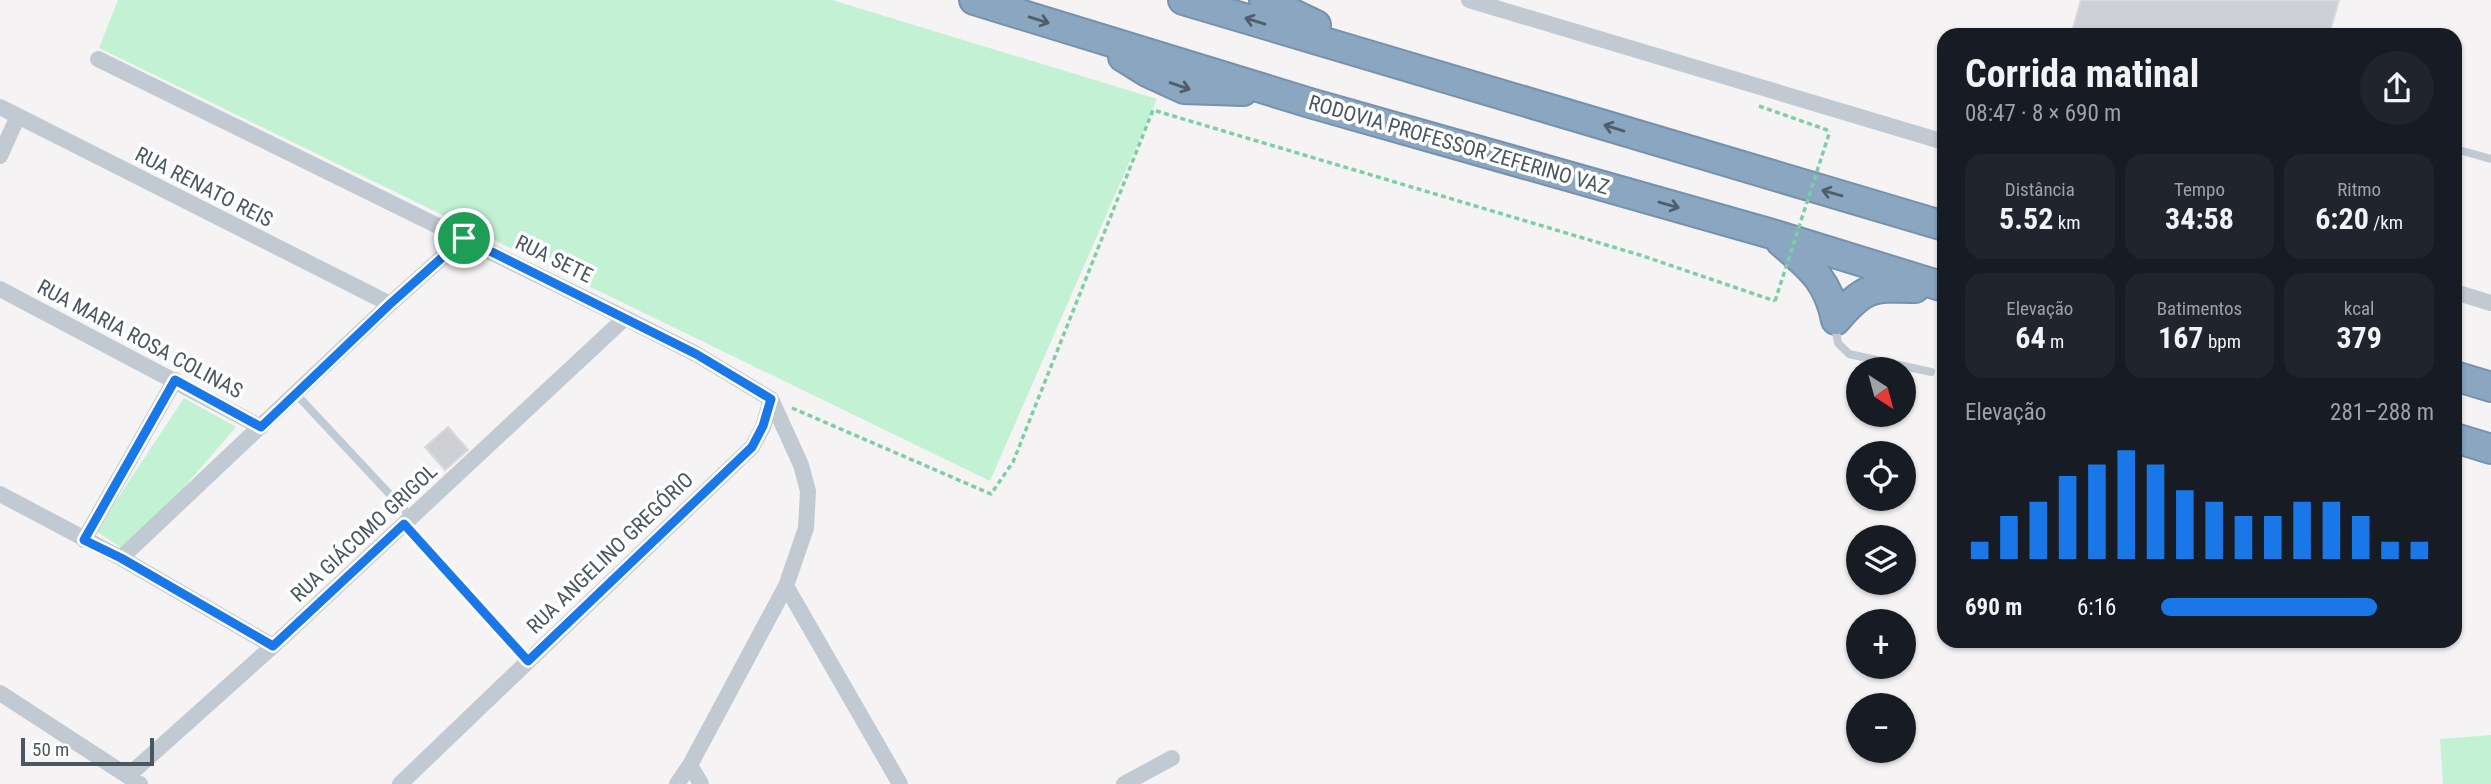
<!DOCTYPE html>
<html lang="pt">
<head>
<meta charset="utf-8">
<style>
  body { margin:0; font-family:"Roboto Condensed",sans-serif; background:#20242c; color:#f1f3f6; height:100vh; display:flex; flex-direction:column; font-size:26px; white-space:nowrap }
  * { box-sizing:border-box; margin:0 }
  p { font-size:23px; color:#9ea1a6 }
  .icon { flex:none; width:38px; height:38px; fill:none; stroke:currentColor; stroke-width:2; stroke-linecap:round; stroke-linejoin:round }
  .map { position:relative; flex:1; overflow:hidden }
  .sheet { position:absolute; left:1937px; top:28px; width:525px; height:620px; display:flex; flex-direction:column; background:#171b24; border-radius:21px; box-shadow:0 2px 5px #0004 }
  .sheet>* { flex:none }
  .needle { width:46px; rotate:144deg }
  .tools { position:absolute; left:1846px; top:357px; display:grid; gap:14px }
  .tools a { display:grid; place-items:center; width:70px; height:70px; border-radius:50%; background:#171b24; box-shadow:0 2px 5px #0004; font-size:35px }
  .scale { position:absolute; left:21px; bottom:18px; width:133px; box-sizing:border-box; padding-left:7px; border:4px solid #4a5661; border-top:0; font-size:19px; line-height:24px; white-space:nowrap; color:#4a5661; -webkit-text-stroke:5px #fff; paint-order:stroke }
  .pin { position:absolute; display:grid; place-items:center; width:60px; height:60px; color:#fff; margin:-30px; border:4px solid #fff; border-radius:50%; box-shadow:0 2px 7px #0007 }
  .round { display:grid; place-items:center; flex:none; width:74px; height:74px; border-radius:37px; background:#20242c }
  .overview { display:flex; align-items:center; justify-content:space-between; height:119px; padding:0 28px }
  h1 { font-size:38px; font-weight:700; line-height:52px }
  .metrics { display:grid; grid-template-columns:repeat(3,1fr); gap:10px; height:119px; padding:7px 28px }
  .metrics div { display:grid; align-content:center; border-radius:18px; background:#20242c; text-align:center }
  .metrics b { font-size:30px; font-weight:700 }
  .metrics small { font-size:19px; font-weight:400 }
  .metrics p { font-size:19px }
  .chart { height:196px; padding:14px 28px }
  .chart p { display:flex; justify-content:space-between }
  .chart svg { width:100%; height:126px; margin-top:7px; stroke:#1a77e8; stroke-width:6 }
  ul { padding:0 28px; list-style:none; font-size:23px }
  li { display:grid; grid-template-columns:112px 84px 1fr; align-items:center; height:52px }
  li i { height:18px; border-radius:9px; background:#1a77e8 }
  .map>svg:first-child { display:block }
  .green { fill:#c3f1d4 }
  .building { fill:#cdcfd5; stroke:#d7d9de; stroke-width:2 }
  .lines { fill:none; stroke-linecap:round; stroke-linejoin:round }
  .motorway-casing { stroke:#7691ad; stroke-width:32 }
  .path { stroke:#7ad0a4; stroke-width:3.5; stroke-dasharray:5 3.5; stroke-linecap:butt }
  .service { stroke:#c1cad2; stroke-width:8 }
  .minor { stroke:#c1cad2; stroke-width:16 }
  .motorway { stroke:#8ba6c1; stroke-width:28 }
  .path-bridge { stroke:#7ad0a4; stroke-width:3.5; stroke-dasharray:5 3.5; stroke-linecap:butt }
  .oneway { stroke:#505e6b }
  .route-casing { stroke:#fff; stroke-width:14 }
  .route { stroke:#1a77e8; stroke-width:9 }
  .labels { text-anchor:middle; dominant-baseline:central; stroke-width:7; stroke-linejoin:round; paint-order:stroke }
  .street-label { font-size:21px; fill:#4a5661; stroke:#fff }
</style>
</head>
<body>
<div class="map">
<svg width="2491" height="784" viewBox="0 0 2491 784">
  <rect width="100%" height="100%" fill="#f5f3f3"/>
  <path class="green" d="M118 0H832L1157 99 990 481 99 48Z
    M184 398 236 427 128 552 96 531Z
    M2491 735V784H2443L2440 739Z"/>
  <path class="building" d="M2081 0H2339L2329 35H2071Z
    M448 427 468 450 445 470 425 447Z"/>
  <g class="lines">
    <g class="motorway-casing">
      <path id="motorway" d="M974 0 1310 103 1772 234 1944 287
        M1183 0 1944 226
        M1264 0 1316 25
        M1123 57 1147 72 1184 89 1243 91
        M1781 242C1810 267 1828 280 1836 320
        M1836 320C1865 286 1872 287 1915 288
        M2455 376 2491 387
        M2455 438 2491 449"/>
    </g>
    <path class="path" d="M1759 106 1830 131
      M792 408 991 494 1013 462 1153 110 1640 255 1775 301"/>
    <path class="service" d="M2455 149 2491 159
      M1835 326 1838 343 1849 354 1931 372
      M296 394 411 517
      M404 524 529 661"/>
    <path class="minor" d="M1469 0 1944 142
      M98 59 625 318 696 354 771 399
      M0 107 390 304
      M0 156 18 116
      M0 289 261 427
      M2455 292 2491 303
      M0 494 121 558 273 646
      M84 540 175 380
      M121 558 390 304 464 238
      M786 586 900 784
      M0 693 140 784
      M690 765 701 784
      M129 775 273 646 625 318
      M400 784 752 447 763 427 771 399
      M677 784 690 765 786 586 806 528 808 491 801 465 771 399
      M1124 784 1172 758"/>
    <use href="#motorway" class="motorway"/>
    <path class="path-bridge" d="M1775 301 1830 131"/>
  </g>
  <defs><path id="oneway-shaft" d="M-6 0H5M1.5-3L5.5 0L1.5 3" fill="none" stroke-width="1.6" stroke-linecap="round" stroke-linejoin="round" transform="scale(1.75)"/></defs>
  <g class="oneway">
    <use href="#oneway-shaft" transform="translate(1039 20) rotate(17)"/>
    <use href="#oneway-shaft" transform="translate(1255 21) rotate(-163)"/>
    <use href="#oneway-shaft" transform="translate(1180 86) rotate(19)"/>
    <use href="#oneway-shaft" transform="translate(1614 128) rotate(-163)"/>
    <use href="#oneway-shaft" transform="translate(1832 193) rotate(-164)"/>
    <use href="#oneway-shaft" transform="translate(1669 205) rotate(16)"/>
  </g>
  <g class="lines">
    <g class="route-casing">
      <path id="route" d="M464 238 696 354 771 399 763 426 752 447 528 661 404 524 273 646 121 558 84 540 175 380 261 427 390 304Z"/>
    </g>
    <use href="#route" class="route"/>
  </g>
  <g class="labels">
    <g class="street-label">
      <text transform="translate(1459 145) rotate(16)">RODOVIA PROFESSOR ZEFERINO VAZ</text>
      <text transform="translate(204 187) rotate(27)">RUA RENATO REIS</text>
      <text transform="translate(554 259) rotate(26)">RUA SETE</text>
      <text transform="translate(140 339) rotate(28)">RUA MARIA ROSA COLINAS</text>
      <text transform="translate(364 533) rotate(-43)">RUA GIÁCOMO GRIGOL</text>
      <text transform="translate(610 553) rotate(-44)">RUA ANGELINO GREGÓRIO</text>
    </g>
  </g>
</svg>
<div class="tools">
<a><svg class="needle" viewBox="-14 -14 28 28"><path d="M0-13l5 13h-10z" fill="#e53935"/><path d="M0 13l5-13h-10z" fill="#9ea1a6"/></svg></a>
<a><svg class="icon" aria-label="locate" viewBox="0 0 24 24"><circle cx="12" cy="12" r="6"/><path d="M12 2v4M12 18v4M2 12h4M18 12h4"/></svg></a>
<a><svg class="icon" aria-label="layers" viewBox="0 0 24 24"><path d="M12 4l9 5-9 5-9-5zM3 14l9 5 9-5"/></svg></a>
<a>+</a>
<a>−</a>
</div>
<div class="scale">50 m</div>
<div class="pin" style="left:464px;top:238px;background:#1e9e55"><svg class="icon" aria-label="arrive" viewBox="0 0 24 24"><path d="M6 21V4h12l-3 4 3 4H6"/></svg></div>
<section class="sheet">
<div class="overview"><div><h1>Corrida matinal</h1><p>08:47 · 8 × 690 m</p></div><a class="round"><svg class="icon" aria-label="share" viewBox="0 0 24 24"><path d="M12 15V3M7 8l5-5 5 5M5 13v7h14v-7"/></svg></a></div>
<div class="metrics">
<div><p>Distância</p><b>5.52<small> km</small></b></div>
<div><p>Tempo</p><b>34:58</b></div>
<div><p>Ritmo</p><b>6:20<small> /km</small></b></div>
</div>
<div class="metrics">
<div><p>Elevação</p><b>64<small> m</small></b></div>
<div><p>Batimentos</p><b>167<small> bpm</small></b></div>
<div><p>kcal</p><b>379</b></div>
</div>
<div class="chart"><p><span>Elevação</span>281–288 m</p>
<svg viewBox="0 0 160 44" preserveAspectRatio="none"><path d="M5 44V38M15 44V29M25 44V24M35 44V15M45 44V11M55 44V6M65 44V11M75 44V20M85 44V24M95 44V29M105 44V29M115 44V24M125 44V24M135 44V29M145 44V38M155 44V38"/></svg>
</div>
<ul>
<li><b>690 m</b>6:16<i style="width:79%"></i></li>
</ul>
</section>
</div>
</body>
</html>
